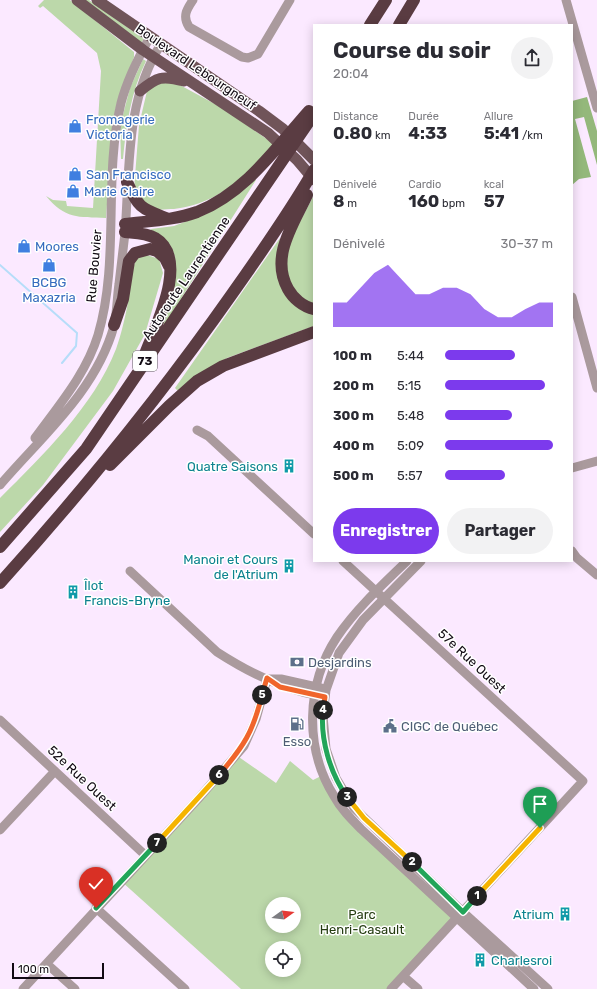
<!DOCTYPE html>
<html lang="fr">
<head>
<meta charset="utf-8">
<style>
  body { margin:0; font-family:Rubik,sans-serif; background:#f2f2f3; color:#2b2b33; height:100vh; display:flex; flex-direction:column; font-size:15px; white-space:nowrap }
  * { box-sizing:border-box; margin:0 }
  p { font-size:13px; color:#7c7c81 }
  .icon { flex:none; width:22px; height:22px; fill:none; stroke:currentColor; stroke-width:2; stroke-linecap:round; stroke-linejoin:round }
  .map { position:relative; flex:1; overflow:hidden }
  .side { position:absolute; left:313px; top:24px; width:260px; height:538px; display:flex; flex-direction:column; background:#fff; border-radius:0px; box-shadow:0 2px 10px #0003 }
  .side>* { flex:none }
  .needle { width:26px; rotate:75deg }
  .tools { position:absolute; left:265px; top:897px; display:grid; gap:8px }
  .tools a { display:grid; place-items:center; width:36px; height:36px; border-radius:50%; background:#fff; box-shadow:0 2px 10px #0003; font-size:20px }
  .scale { position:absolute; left:12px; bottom:10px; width:92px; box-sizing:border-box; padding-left:4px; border:2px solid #110a13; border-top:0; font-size:11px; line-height:14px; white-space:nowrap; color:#110a13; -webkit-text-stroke:3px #fff; paint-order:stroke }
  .pin { position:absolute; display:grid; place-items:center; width:34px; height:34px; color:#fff; margin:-41px -17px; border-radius:50% 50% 50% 0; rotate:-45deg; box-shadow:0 0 4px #0007 }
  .pin .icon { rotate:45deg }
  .km { position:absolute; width:20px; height:20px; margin:-10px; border-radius:50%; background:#222; color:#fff; font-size:11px; line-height:20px; text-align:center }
  .round { display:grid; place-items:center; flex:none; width:42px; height:42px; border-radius:21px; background:#f2f2f3 }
  .head { display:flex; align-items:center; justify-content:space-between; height:68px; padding:0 20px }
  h1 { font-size:22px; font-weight:700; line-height:30px }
  .figures { display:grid; grid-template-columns:repeat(3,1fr); gap:6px; height:68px; padding:4px 20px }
  .figures div { display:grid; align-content:center }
  .figures b { font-size:17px; font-weight:700 }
  .figures small { font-size:11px; font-weight:400 }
  .figures p { font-size:11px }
  .chart { height:112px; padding:8px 20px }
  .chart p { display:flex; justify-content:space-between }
  .chart svg { width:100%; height:72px; margin-top:4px; fill:#7c3aed; opacity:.7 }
  .primary-button { display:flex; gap:8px; margin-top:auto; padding:8px 20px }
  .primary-button a { flex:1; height:46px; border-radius:24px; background:#7c3aed; color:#fff; font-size:16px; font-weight:700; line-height:46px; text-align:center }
  .primary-button a+a { background:#f2f2f3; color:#2b2b33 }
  ul { padding:0 20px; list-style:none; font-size:13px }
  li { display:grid; grid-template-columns:64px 48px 1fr; align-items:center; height:30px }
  li i { height:10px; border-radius:5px; background:#7c3aed }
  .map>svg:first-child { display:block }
  .green { fill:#bcd8aa; fill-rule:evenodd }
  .forest { fill:#94b87b }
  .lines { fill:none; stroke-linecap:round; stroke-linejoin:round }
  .stream { stroke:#b6ddf9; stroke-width:2 }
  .minor { stroke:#aa9a9d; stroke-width:9 }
  .major { stroke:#705459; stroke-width:11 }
  .highway { stroke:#5a3c42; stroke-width:12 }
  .split-1-casing { stroke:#fff; stroke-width:8 }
  .split-2-casing { stroke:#fff; stroke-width:8 }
  .split-3-casing { stroke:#fff; stroke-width:8 }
  .split-4-casing { stroke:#fff; stroke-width:8 }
  .split-5-casing { stroke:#fff; stroke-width:8 }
  .split-6-casing { stroke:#fff; stroke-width:8 }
  .split-7-casing { stroke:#fff; stroke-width:8 }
  .split-8-casing { stroke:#fff; stroke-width:8 }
  .split-1 { stroke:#f5b400; stroke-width:5 }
  .split-2 { stroke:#22a559; stroke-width:5 }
  .split-3 { stroke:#f5b400; stroke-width:5 }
  .split-4 { stroke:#22a559; stroke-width:5 }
  .split-5 { stroke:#f0652b; stroke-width:5 }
  .split-6 { stroke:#f0652b; stroke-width:5 }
  .split-7 { stroke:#f5b400; stroke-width:5 }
  .split-8 { stroke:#22a559; stroke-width:5 }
  .labels { text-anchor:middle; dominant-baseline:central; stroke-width:3; stroke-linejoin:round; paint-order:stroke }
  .shield { fill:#fff; stroke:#58545a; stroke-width:1 }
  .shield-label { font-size:12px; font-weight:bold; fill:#110a13 }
  .street-label { font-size:13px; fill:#110a13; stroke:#fff }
  .shop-label { font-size:13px; fill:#366cbe; stroke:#fff; text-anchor:start }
  .culture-label { font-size:13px; fill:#0d838f; stroke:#fff; text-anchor:end }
  .service-label { font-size:13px; fill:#4e5e75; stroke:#fff; text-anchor:start }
  .park-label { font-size:13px; fill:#253d11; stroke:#fff }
</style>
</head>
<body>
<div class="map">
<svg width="597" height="989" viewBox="0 0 597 989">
  <rect width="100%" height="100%" fill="#fbe9ff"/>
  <path class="green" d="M44 0H70L134 52V57L117 103 113 122 106 218C78 217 65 219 46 196L53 200 66 201 67 206 93 208 101 71 97 53 43 6 40 8 38 6Z
    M84 0H89L144 39 141 43Z
    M143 59 146 61C131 92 126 125 123 159H121L120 126 130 88Z
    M159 82 178 84 226 110 275 145C245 176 219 204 174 209 166 209 157 211 150 208 143 205 138 195 134 189L139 125 147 91Z
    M255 179 256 180 165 324H162C171 293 193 246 150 231L151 229 174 226 203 215Z
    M314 195V305L302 300 285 274 287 246Z
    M280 238 277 271 314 313V326L227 358 178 391 175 388Z
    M147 255 159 259 163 273 145 334 113 391 43 485 0 532V498C42 456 94 406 116 349 121 335 125 318 128 302 130 286 130 272 137 258Z
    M236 755 276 783 290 761 313 780 323 775 333 796 456 918 391 989H241L121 881ZM272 904H294V926H272ZM272 948H294V970H272Z"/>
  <path class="forest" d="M587 97 597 131V165L584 117 575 119 591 177 579 179 572 185V101Z"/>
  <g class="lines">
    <path class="stream" d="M0 265 77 333 76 346 62 363"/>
    <path class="minor" d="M193 0C187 9 182 16 189 27L242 57 248 58 258 54 290 0
      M566 0 597 108
      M572 297 597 388
      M197 430 208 436 314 534
      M35 438C59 405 86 374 98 335 120 261 103 178 121 103 127 80 138 58 150 37
      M572 468 597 461
      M0 485C42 436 96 391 114 326 117 313 117 298 119 284 121 267 123 250 125 233 130 169 125 101 161 44
      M572 551 577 558 597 575
      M343 561 583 781 391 989
      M407 561C383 584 356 609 337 637 306 684 304 748 334 796 341 809 351 819 361 829L534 989
      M421 561 363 620 339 653 326 690 323 716 326 749 336 778 354 808 463 912 548 989
      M130 571 217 652C248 672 283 690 320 696
      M267 679H281L321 688
      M0 720 145 855
      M0 830 55 771
      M96 908 185 989
      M47 964 75 989
      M403 976 418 989
      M23 989 198 799 244 746 256 719 267 679"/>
    <path class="major" d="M77 0 143 50 268 133 297 160 314 180
      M97 0 259 111 283 129 314 160
      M140 91C157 77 162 75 184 81"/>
    <path class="highway" d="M370 25 386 0
      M399 25 414 0
      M127 182C138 207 140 208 166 218
      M307 195C293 225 270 257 288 289 293 298 303 307 314 309
      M125 224C149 221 175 220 197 212 245 193 276 148 309 111
      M125 232C134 233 146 233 155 238 190 259 156 325 145 354
      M114 325 123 299 129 261 135 253 150 249 157 251 165 258 169 266
      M110 465 169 406 197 381 223 366 314 332
      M0 547 86 449 314 114
      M0 583C83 491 161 395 232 294 261 253 289 213 314 170"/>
  </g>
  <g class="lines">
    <g class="split-1-casing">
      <path id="split-1" d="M477 896 540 828"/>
    </g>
    <g class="split-2-casing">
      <path id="split-2" d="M412 862 463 912 477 896"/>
    </g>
    <g class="split-3-casing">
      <path id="split-3" d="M347 797 364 818 412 862"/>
    </g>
    <g class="split-4-casing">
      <path id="split-4" d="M323 710C320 739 330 773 347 797"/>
    </g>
    <g class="split-5-casing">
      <path id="split-5" d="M262 695 267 678 280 687 325 697 323 710"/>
    </g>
    <g class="split-6-casing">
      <path id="split-6" d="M219 775C244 746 253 732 262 695"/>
    </g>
    <g class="split-7-casing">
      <path id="split-7" d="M157 843 219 775"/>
    </g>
    <g class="split-8-casing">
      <path id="split-8" d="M96 908 157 843"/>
    </g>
    <use href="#split-1" class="split-1"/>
    <use href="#split-2" class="split-2"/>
    <use href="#split-3" class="split-3"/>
    <use href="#split-4" class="split-4"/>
    <use href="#split-5" class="split-5"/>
    <use href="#split-6" class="split-6"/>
    <use href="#split-7" class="split-7"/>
    <use href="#split-8" class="split-8"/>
  </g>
  <defs>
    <g id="shop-bare" transform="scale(1.08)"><path d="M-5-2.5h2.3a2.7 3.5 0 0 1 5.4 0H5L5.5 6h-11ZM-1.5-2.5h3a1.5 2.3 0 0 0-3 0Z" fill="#3f7fe0" stroke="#fff" stroke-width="2.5" paint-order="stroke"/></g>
    <g id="building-bare" transform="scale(1.08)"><path d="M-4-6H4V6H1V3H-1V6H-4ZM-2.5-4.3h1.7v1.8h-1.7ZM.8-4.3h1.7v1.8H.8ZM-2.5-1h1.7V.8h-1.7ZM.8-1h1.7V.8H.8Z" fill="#0f9aa8" stroke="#fff" stroke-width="2.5" paint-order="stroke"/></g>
    <g id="bank-bare" transform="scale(1.08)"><path d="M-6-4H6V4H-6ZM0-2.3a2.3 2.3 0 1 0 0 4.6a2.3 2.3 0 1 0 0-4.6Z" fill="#5c6f8a" stroke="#fff" stroke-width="2.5" paint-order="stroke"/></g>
    <g id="fuel-bare" transform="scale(1.08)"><path d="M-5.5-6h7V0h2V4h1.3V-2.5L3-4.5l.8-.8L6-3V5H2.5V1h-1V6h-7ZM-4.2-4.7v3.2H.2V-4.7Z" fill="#5c6f8a" stroke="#fff" stroke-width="2.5" paint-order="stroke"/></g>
    <g id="civic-bare" transform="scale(1.08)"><path d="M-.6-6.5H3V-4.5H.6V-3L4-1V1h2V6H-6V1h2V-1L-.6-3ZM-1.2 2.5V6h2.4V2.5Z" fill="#5c6f8a" stroke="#fff" stroke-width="2.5" paint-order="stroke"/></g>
  </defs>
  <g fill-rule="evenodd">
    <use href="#shop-bare" x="75" y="126"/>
    <use href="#shop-bare" x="75" y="174"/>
    <use href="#shop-bare" x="73" y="191"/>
    <use href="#shop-bare" x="24" y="246"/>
    <use href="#shop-bare" x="49" y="265"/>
    <use href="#building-bare" x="289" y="466"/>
    <use href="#building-bare" x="289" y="566"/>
    <use href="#building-bare" x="73" y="592"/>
    <use href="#bank-bare" x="297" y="662"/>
    <use href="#fuel-bare" x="297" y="724"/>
    <use href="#civic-bare" x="390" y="726"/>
    <use href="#building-bare" x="565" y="914"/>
    <use href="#building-bare" x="480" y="960"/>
  </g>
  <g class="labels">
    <rect class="shield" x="133" y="351" width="24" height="20" rx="3"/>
    <g class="shield-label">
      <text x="145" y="361">73</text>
    </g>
    <g class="street-label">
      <text transform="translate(196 67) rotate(34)">Boulevard Lebourgneuf</text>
      <text transform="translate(94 266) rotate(-85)">Rue Bouvier</text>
      <text transform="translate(186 278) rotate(-56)">Autoroute Laurentienne</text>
      <text transform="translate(472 661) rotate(43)">57e Rue Ouest</text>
      <text transform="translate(82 778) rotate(43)">52e Rue Ouest</text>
    </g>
    <g class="shop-label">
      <text x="86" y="119">Fromagerie<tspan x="86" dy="15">Victoria</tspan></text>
      <text x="86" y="174">San Francisco</text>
      <text x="84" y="191">Marie Claire</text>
      <text x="35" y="246">Moores</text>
      <text x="49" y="282" text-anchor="middle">BCBG<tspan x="49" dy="15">Maxazria</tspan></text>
    </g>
    <g class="culture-label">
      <text x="278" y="466">Quatre Saisons</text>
      <text x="278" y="559">Manoir et Cours<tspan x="278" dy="15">de l'Atrium</tspan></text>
      <text x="84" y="585" text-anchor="start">Îlot<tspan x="84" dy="15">Francis-Bryne</tspan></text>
      <text x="554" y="914">Atrium</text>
      <text x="491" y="960" text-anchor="start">Charlesroi</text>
    </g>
    <g class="service-label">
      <text x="308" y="662">Desjardins</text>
      <text x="401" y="726">CIGC de Québec</text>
      <text x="297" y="741" text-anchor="middle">Esso</text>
    </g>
    <g class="park-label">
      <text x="362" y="914">Parc<tspan x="362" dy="15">Henri-Casault</tspan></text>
    </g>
  </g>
</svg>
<div class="tools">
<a><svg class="needle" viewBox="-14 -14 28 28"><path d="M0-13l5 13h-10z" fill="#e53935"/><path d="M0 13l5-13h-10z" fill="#7c7c81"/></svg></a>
<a><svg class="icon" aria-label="locate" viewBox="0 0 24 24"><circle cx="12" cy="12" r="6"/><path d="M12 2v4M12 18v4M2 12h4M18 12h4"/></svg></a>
</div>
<div class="scale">100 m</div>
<div class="pin" style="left:540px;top:828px;background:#1e9e55"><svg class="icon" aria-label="arrive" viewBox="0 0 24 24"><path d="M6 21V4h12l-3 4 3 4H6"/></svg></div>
<div class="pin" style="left:96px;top:908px;background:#d93025"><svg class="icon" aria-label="check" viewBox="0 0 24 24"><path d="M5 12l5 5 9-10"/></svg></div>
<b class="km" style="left:477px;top:896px">1</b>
<b class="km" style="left:412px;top:862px">2</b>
<b class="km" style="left:347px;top:797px">3</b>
<b class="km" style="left:323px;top:710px">4</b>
<b class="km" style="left:262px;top:695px">5</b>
<b class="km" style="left:219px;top:775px">6</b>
<b class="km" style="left:157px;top:843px">7</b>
<section class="side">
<div class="head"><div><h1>Course du soir</h1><p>20:04</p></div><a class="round"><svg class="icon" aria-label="share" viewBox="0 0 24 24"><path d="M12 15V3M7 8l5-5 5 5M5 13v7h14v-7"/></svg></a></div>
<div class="figures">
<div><p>Distance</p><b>0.80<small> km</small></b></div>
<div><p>Durée</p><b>4:33</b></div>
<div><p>Allure</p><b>5:41<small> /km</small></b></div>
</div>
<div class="figures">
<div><p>Dénivelé</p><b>8<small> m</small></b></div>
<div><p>Cardio</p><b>160<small> bpm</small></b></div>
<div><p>kcal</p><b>57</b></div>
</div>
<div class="chart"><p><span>Dénivelé</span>30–37 m</p>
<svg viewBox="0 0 160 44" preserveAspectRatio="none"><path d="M0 44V29L10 29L20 20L30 11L40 6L50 15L60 24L70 24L80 20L90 20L100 24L110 33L120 38L130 38L140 33L150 29L160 29V44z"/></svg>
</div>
<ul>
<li><b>100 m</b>5:44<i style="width:65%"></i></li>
<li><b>200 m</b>5:15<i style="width:93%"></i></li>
<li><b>300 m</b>5:48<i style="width:62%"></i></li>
<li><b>400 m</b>5:09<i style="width:100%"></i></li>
<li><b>500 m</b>5:57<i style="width:56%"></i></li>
</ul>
<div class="primary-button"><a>Enregistrer</a><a>Partager</a></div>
</section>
</div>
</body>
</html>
